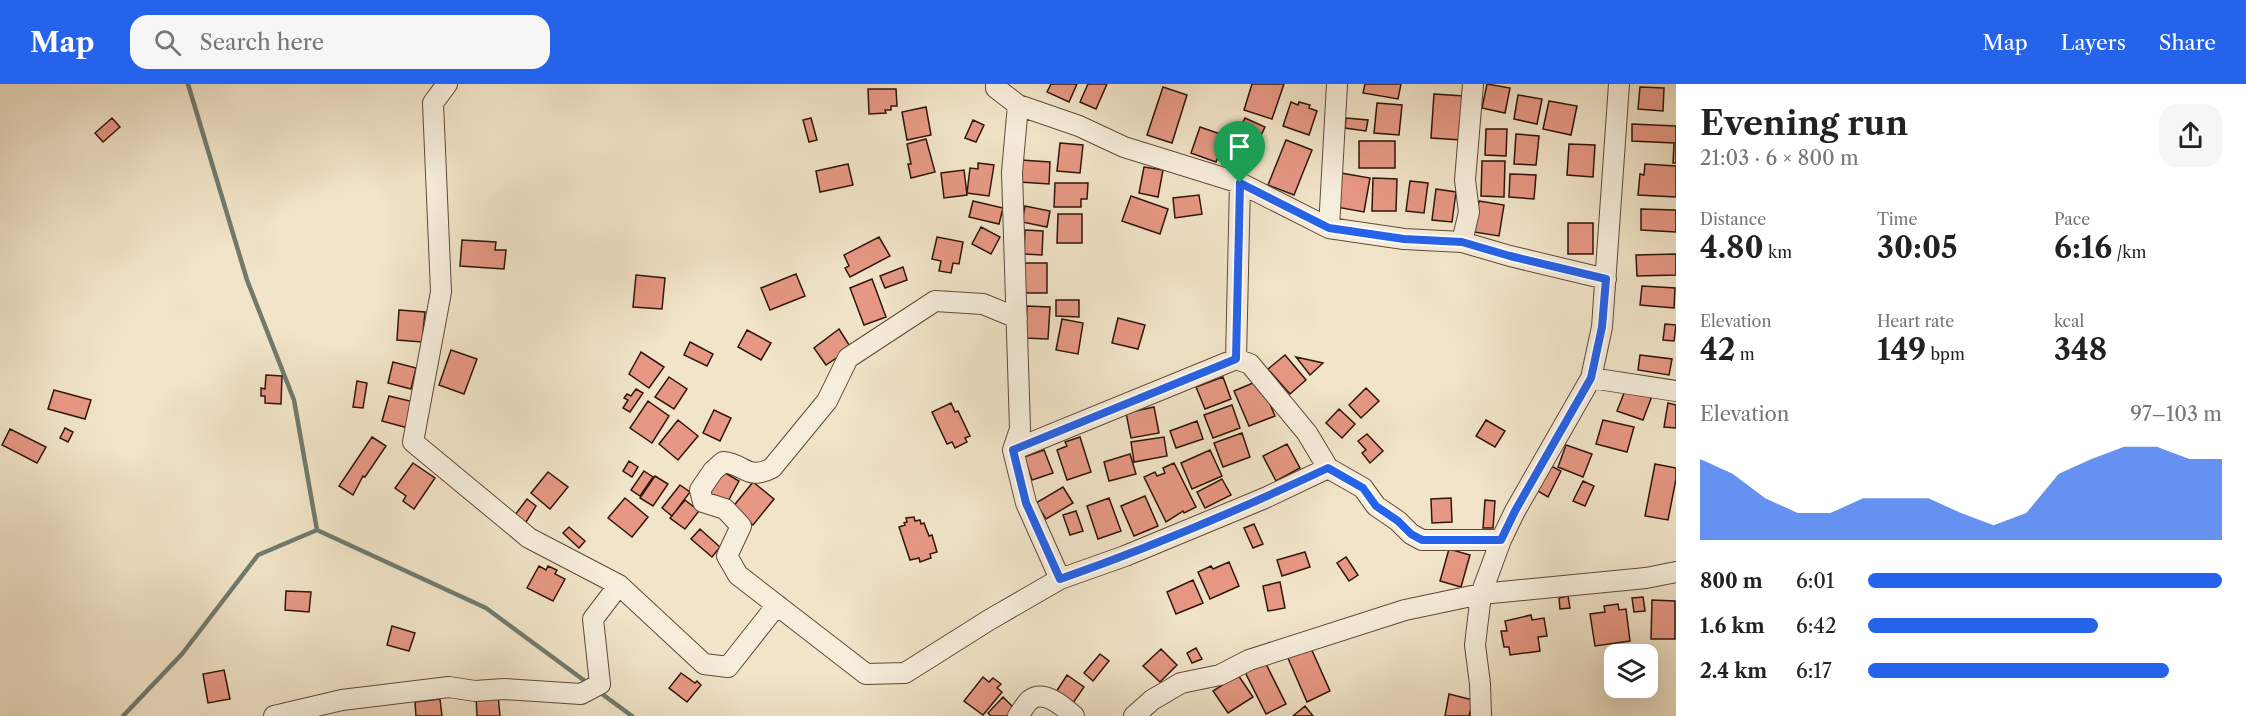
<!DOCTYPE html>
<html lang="en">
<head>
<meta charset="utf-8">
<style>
  body { margin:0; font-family:"Libre Caslon Text",serif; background:#f6f6f6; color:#222; height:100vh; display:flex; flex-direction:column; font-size:22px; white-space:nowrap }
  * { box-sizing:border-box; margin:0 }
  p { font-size:20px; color:#767676 }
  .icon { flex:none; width:33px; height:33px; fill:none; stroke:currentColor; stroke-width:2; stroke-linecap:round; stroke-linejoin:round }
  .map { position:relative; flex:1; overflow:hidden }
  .drawer { display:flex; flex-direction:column; background:#fff; width:570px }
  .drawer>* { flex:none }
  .fabs { position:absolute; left:1604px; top:560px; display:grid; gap:12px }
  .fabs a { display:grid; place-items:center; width:54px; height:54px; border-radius:12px; background:#fff; box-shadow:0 6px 24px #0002; font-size:30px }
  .pin { position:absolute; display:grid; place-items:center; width:51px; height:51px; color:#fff; margin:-62px -26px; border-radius:50% 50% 50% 0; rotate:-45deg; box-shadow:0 0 6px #0007 }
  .pin .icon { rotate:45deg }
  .round { display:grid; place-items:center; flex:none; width:63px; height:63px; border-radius:18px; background:#f6f6f6 }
  .headline { display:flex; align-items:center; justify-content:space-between; height:102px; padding:0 24px }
  h1 { font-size:33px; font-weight:700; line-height:45px }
  .stats { display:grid; grid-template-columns:repeat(3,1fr); gap:9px; height:102px; padding:6px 24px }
  .stats div { display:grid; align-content:center }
  .stats b { font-size:30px; font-weight:700 }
  .stats small { font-size:16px; font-weight:400 }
  .stats p { font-size:16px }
  .chart { height:168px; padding:12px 24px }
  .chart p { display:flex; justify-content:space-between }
  .chart svg { width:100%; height:108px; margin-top:6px; fill:#2563eb; opacity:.7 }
  ul { padding:0 24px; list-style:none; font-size:20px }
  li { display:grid; grid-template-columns:96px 72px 1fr; align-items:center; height:45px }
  li i { height:15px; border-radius:8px; background:#2563eb }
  header { display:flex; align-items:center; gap:36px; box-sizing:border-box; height:84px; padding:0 30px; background:#2563eb; color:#fff }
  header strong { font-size:28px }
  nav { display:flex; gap:33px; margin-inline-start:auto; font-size:21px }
  .search { width:420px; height:54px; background:#f6f6f6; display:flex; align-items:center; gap:15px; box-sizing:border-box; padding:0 21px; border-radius:18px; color:#767676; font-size:22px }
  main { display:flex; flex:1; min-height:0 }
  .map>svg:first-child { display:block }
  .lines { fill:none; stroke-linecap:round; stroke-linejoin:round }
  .stream { stroke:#707b6e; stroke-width:4.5 }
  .building { fill:#e79884; stroke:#30150a; stroke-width:1.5 }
  .minor-casing { stroke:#60493a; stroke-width:22 }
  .minor { stroke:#f6eddb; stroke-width:20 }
  .route-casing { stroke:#fff; stroke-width:12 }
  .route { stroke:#2563eb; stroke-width:8 }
</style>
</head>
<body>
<header>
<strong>Map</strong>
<div class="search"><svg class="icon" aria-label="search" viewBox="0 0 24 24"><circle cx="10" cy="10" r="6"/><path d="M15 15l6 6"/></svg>Search here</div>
<nav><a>Map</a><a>Layers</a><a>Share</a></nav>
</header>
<main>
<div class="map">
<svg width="1676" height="632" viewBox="0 0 1676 632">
  <rect width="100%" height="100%" fill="#f1e4c8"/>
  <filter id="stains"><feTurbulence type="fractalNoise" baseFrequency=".00333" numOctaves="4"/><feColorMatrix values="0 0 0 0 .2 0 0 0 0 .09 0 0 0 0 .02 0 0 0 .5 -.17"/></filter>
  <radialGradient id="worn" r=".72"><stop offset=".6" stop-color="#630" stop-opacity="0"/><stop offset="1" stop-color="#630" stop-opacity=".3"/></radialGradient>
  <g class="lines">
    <path class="stream" d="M188 0 247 196 294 316 317 446 486 524 589 600
      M598 607 632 632
      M123 632 182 570 258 471 317 446"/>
  </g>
  <path class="building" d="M1051 0H1077L1069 18 1047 8Z
    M1088 0H1107L1096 25 1080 18Z
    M1252 0H1284L1272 35 1244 26Z
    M1365 0H1401L1398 15 1363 9Z
    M1487 0 1510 4 1505 29 1482 24Z
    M1163 3 1187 11 1172 59 1147 51Z
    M1640 3 1664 4 1663 27 1638 25Z
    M868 5H896L897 22H891V26H885L886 29 869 30Z
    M1434 10 1464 12 1461 56 1431 54Z
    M1518 11 1542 15 1537 40 1514 35Z
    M1549 17 1577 22 1571 51 1543 45Z
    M1291 18 1298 21 1299 18 1310 21 1309 24 1317 27 1309 51 1283 42Z
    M1377 19 1402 21 1399 51 1374 49Z
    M926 23 931 51 907 56 902 28Z
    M112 34 120 43 103 58 95 49Z
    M811 34 817 56 809 58 803 36Z
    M1245 34 1265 43 1242 90 1222 80Z
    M1346 34 1368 36 1366 47 1345 44Z
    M973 36 984 41 976 58 965 54Z
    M1632 40 1676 42V79H1673L1674 59 1632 57Z
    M1200 43 1226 52 1216 78 1191 69Z
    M1486 45H1507L1506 72 1485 71Z
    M1516 50 1539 52 1536 81 1514 80Z
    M926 55 935 88 911 94 908 80H911L907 60Z
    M1286 56 1312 66 1294 111 1268 101Z
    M1359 57H1395V84H1359Z
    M1060 59 1083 61 1080 89 1057 87Z
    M1569 60 1595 61 1593 93 1567 91Z
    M1021 76 1050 78 1049 100 1020 98Z
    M1482 77H1505L1504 113 1481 112Z
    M978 79 994 81 989 112 967 109 970 84 978 85Z
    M848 80 853 101 820 108 816 87Z
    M1645 80 1676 82V113L1638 111 1640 90 1644 91Z
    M1144 83 1163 86 1158 113 1139 109Z
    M964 86 967 111 944 114 941 89Z
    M1341 89 1370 94 1364 128 1336 123Z
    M1510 90 1536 91 1534 115 1509 113Z
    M1373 94 1397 95 1396 127H1372Z
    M1410 97 1428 99 1424 129 1406 127Z
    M1055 99H1088L1087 115H1081V123H1054Z
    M1436 105 1456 108 1452 138 1432 136Z
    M1199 111 1202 130 1175 134 1173 114Z
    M1131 112 1168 125 1160 150 1122 137Z
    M973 117 1003 124 999 140 969 133Z
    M1479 117 1504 121 1499 152 1474 148Z
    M1025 122 1050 127 1047 143 1022 138Z
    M1641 125 1676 126V148L1641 146Z
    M1058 130H1082V159H1057Z
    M1568 139H1593V170H1568Z
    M981 143 1000 153 991 170 972 160Z
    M1025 146 1043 147 1042 171 1024 170Z
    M879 153 890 172 850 193 845 184 849 182 844 171Z
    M937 153 963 158 959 180 953 179 951 189 939 187 941 177 932 175Z
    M462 156 496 158 495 166H506L504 185 460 182Z
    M1676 170V191L1637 192 1636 171Z
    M1024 179H1047V209H1024Z
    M903 183 907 196 885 204 880 192Z
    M796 190 805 212 770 226 761 204Z
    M636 191 665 194 662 225 633 223Z
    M872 195 886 233 864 241 850 204Z
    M1642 202 1675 204 1674 224 1640 221Z
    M1056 216H1079V233L1056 232Z
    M1027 222 1050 223 1048 255 1025 254Z
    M399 226 425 228 422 258 397 256Z
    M1118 234 1145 241 1138 265 1112 259Z
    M1062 235 1083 239 1078 270 1056 266Z
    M1665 240 1676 241 1674 257 1663 256Z
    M839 245 851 264 826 281 814 264Z
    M747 246 771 259 761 276 738 263Z
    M690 258 713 270 707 282 684 271Z
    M451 266 477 275 464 310 439 301Z
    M641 268 664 283 649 304 629 290Z
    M1285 271 1306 296 1290 310 1268 285Z
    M1640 271 1672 275 1669 291 1638 286Z
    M1296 273 1323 279 1310 291Z
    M393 278 416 284 411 305 388 299Z
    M266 291 282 292 281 320 265 319V312H261V304L265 305Z
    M669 293 687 305 674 325 655 313Z
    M1223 293 1231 315 1205 325 1196 303Z
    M1260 296 1275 332 1249 342 1234 307Z
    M357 297 367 299 363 324 353 323Z
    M1366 304 1379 317 1361 334 1349 321Z
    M1626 304 1652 312 1643 336 1617 327Z
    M636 305 643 309 630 328 623 324 628 316 624 314 627 310 631 312Z
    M54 306 91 316 85 335 48 325Z
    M389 312 414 318 408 344 382 337Z
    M648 317 669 332 652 359 630 344Z
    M951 319 955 328 958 327 970 352 965 354 967 358 955 364 952 358 947 360 932 328Z
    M1668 319 1676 321V344L1664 343Z
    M1232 321 1240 344 1213 354 1204 331Z
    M1154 323 1159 349 1131 354 1126 329Z
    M1339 325 1355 340 1342 354 1326 339Z
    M714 326 731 334 720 357 703 349Z
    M678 336 698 352 678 376 659 360Z
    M1486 336 1505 347 1495 363 1476 352Z
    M1603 336 1634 343 1627 368 1596 360Z
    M1197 337 1203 355 1176 364 1170 347Z
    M65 344 73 348 68 358 60 354Z
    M10 345 46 363 37 379 2 361Z
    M1242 349 1250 373 1223 383 1214 359Z
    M1367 350 1383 367 1370 379 1362 369 1366 366 1358 357Z
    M372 353 386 362 365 393 363 392 353 411 339 402Z
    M1080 353 1091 388 1067 396 1057 366 1067 362 1065 358Z
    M1164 353 1167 372 1134 378 1131 358Z
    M1287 360 1300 384 1276 397 1263 372Z
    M1566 361 1592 370 1583 393 1558 383Z
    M1044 366 1053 389 1032 396 1024 373Z
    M1210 366 1222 392 1192 405 1181 379Z
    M1130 370 1136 390 1109 397 1104 378Z
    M629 377 638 383 632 393 623 387Z
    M413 379 435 394 414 425 403 417 406 412 395 404Z
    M1174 379 1196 423 1184 429 1183 427 1166 438 1144 393 1155 388 1157 392 1165 389 1163 384Z
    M1655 380 1676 384V395L1668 436 1645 432Z
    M1549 381 1561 387 1548 413 1536 406Z
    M644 387 653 393 640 412 631 406Z
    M722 387 739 397 727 419 709 409Z
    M548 388 568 403 550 425 531 409Z
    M655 392 668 400 653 422 640 414Z
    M1222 395 1231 411 1205 424 1197 408Z
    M1583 397 1594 402 1585 422 1573 417Z
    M753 398 774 415 753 441 732 424Z
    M680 401 690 408 672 432 662 424Z
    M1063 403 1073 419 1046 435 1036 419Z
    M1145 412 1158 442 1134 452 1121 422Z
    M625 414 648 433 632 453 608 434Z
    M1109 414 1121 447 1098 455 1087 422Z
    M1451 414 1452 438 1432 439 1431 415Z
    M527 415 536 422 523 443 512 435Z
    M685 416 699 427 685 445 670 434Z
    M1485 416 1495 417 1493 444H1483Z
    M1076 427 1083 447 1070 451 1063 431Z
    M914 433 915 437 920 436 921 440 924 439 929 452 932 451 937 468 930 470 931 474 920 478 919 474 910 476 899 443 905 441 904 439 907 438 906 434Z
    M1254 440 1263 460 1253 464 1244 444Z
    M569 443 585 457 579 464 563 449Z
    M700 445 720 463 712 473 691 455Z
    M1449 465 1470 471 1461 503 1440 497Z
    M1305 468 1310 483 1282 492 1277 476Z
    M1346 473 1358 491 1349 497 1337 479Z
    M1229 478 1239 502 1210 515 1198 488 1211 482 1213 485Z
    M539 482 546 486 548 482 557 486 555 490 565 495 553 517 527 504Z
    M1193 496 1203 519 1176 530 1167 508Z
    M1280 498 1285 524 1268 527 1263 502Z
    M286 507 311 508 309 528 285 526Z
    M1568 512 1570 524 1560 525 1559 514Z
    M1643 513 1645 527 1634 528 1632 514Z
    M1652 516 1675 517V555H1651Z
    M1618 520 1619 526 1626 525 1630 557 1595 562 1590 530 1605 528 1604 522Z
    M1531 531 1532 536 1544 534 1547 552 1538 553 1540 567 1510 571 1509 563H1504L1501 547H1507L1505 537Z
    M392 542 415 549 409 567 387 561Z
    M1310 562 1330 607 1307 618 1287 572Z
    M1196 564 1202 575 1192 579 1187 569Z
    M1161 565 1177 581 1160 598 1143 582Z
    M1100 570 1109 577 1093 597 1084 589Z
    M1265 578 1286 620 1266 630 1245 588Z
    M224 586 230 615 208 619 203 590Z
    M681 589 695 599 697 597 701 601 687 618 669 604Z
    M1067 591 1084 603 1073 619 1056 608Z
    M1238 591 1253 613 1228 629 1213 607Z
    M983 593 989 598 993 594 1001 600 997 604 1002 608 983 631 964 617Z
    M1449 610 1473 616 1469 632H1445Z
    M498 611 500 632H477L476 612Z
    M1003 613 1017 627 1011 632H991L988 629Z
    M440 615 442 632H416L415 618Z
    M1305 622 1313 632H1293Z"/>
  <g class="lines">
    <g class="minor-casing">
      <path id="minor" d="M447 0 433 19 441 208 413 358 529 454 619 501 704 580 728 583 777 521
        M996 0V4L1018 21 1079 42 1124 63 1240 99 1329 144 1404 155 1462 158 1510 172 1606 195
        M1018 21 1012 88 1020 345 1013 366 1026 419 1060 495
        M1329 144 1337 0
        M1462 158 1469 128 1465 96 1473 0
        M1017 234 983 220 935 217 848 274 827 317 772 384C747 397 745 380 723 378L713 387 700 406 703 418 725 425 741 442 727 472 738 491 866 590 905 589 989 536 1060 495 1125 472 1265 414 1328 384 1363 404 1376 422 1398 437 1411 450 1422 456H1501
        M1236 275 1240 99
        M1591 294 1676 307
        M1013 366 1236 275 1250 280 1307 349 1328 384
        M274 632 342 616 449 603 475 607 504 605 581 610 600 600 593 535 619 501
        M1018 632C1022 627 1026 619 1030 616 1044 605 1064 623 1074 632
        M1134 632 1152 616 1181 599 1220 591 1249 576 1405 526 1481 510 1646 494 1676 488
        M1481 632 1480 600 1475 561 1481 510 1501 456 1515 427 1591 294 1602 243 1619 0"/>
    </g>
    <use href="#minor" class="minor"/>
  </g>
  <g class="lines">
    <g class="route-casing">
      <path id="route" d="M1240 99 1329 144 1404 155 1462 158 1510 172 1606 195 1602 243 1591 294 1515 427 1501 456H1422L1411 450 1398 437 1376 422 1363 404 1328 384C1241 425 1152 463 1060 495L1026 419 1013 366 1236 275Z"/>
    </g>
    <use href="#route" class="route"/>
  </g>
  <rect width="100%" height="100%" filter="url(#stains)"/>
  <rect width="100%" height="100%" fill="url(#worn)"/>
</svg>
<div class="fabs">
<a><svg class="icon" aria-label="layers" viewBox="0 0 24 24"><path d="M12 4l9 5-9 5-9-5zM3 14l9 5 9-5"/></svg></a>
</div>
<div class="pin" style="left:1240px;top:99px;background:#1e9e55"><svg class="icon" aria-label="arrive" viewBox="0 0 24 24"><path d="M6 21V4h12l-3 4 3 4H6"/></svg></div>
</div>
<section class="drawer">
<div class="headline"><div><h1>Evening run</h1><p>21:03 · 6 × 800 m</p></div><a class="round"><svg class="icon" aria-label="share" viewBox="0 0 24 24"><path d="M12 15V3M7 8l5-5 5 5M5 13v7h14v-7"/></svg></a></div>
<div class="stats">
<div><p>Distance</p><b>4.80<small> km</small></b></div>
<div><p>Time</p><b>30:05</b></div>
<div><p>Pace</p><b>6:16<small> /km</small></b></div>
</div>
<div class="stats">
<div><p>Elevation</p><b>42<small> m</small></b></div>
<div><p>Heart rate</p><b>149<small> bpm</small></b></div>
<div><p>kcal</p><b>348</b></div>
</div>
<div class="chart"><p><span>Elevation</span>97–103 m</p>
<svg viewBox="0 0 160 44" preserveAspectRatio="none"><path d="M0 44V11L10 17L20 27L30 33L40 33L50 27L60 27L70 27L80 33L90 38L100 33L110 17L120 11L130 6L140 6L150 11L160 11V44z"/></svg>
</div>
<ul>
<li><b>800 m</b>6:01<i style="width:100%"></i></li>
<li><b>1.6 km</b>6:42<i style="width:65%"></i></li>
<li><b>2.4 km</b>6:17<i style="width:85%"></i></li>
</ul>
</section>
</main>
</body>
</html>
